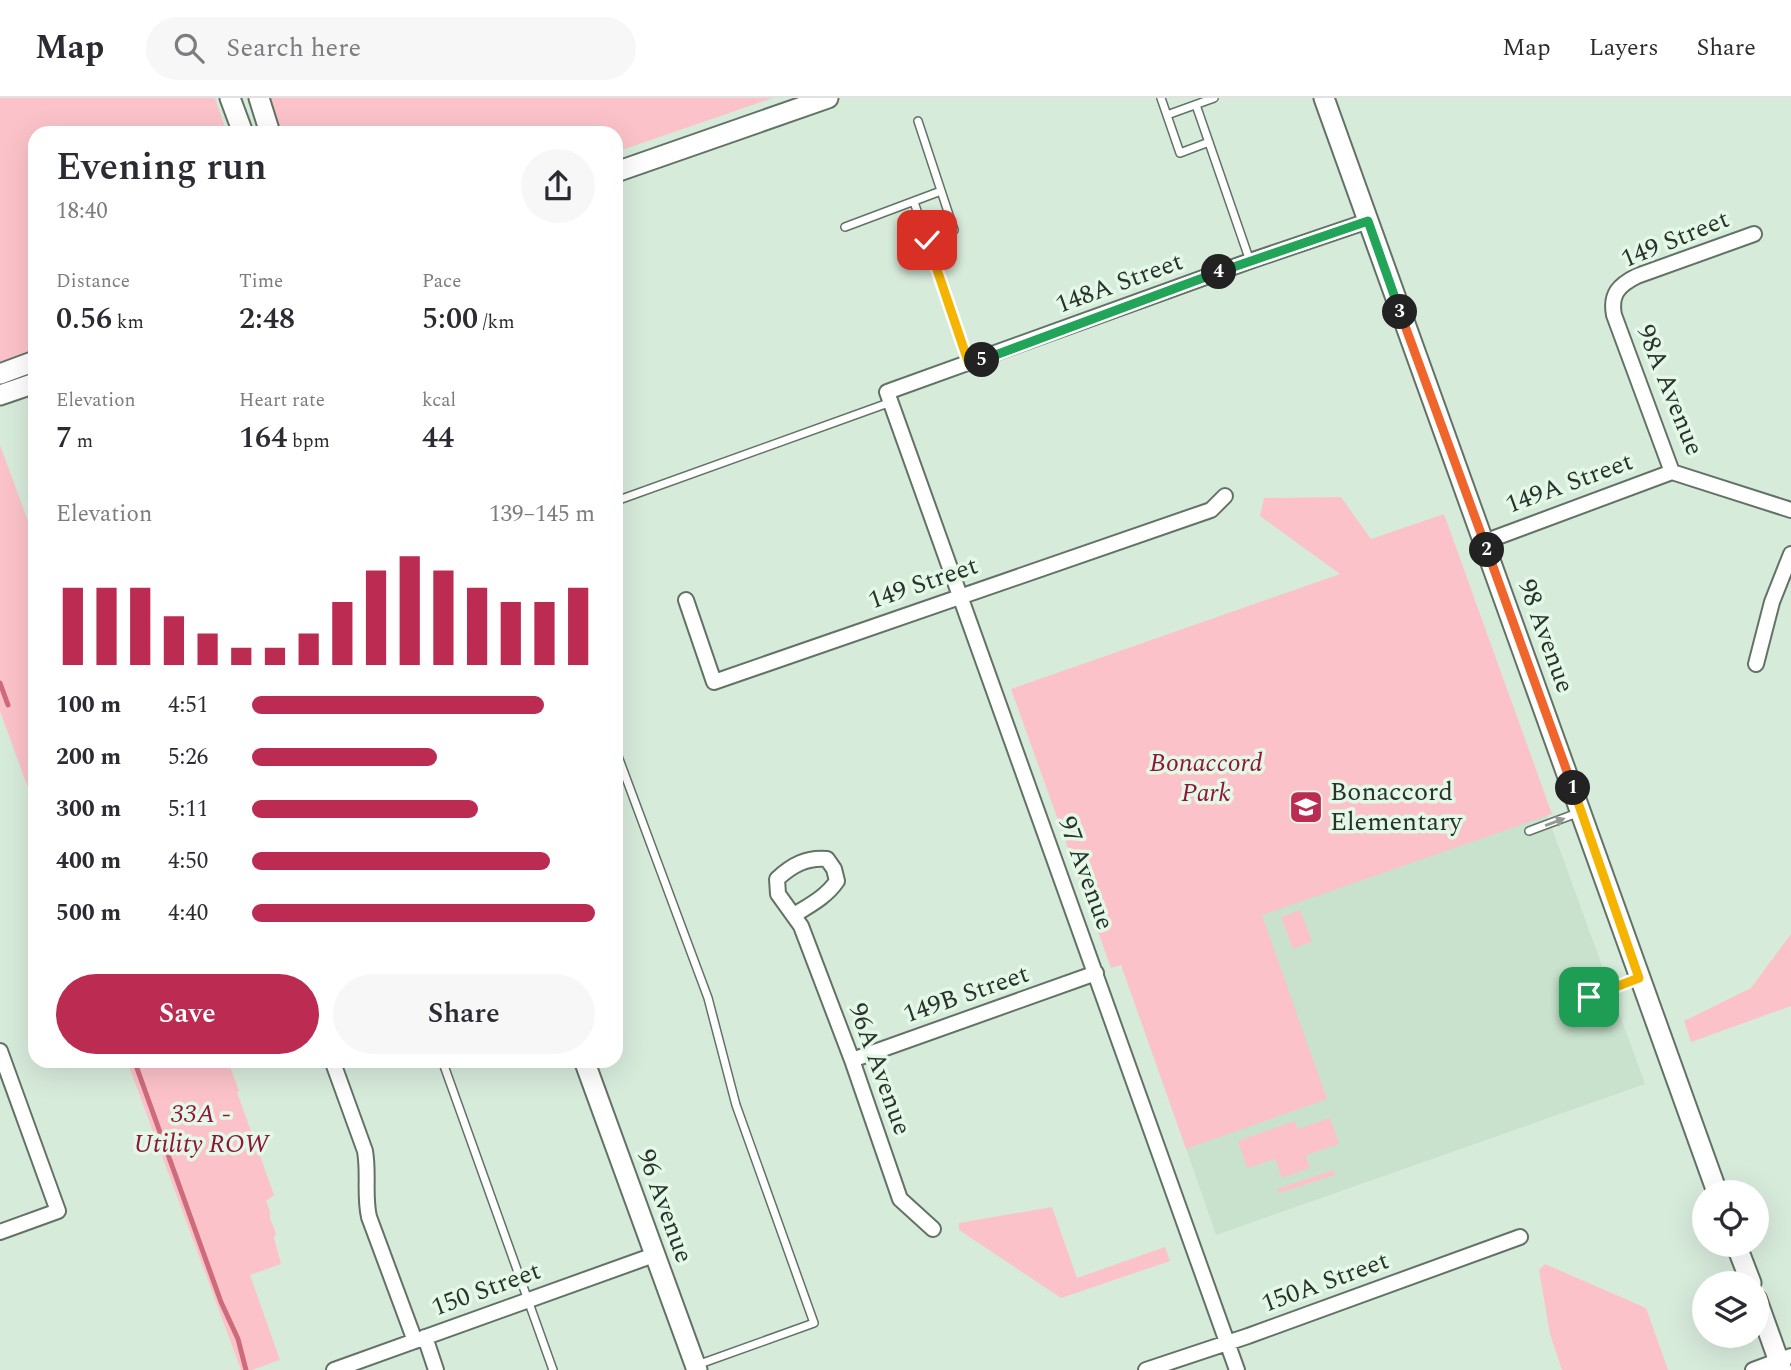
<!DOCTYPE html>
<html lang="en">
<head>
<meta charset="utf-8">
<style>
  body { margin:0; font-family:Spectral,serif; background:#f7f7f7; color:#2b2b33; height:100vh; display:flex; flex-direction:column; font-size:26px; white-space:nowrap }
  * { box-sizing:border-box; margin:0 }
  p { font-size:23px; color:#7c7c81 }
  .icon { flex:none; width:38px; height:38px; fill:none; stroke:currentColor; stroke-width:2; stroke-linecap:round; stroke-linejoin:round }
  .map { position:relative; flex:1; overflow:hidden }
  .details { position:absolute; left:28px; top:28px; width:595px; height:942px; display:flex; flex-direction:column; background:#fff; border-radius:21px; box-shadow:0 7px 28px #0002 }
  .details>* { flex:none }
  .tools { position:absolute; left:1692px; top:1082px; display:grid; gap:14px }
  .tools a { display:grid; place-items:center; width:77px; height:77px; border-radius:50%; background:#fff; box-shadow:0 7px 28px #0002; font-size:35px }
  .pin { position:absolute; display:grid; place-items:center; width:60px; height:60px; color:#fff; margin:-30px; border-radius:14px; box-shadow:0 4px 10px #0006 }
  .km { position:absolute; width:35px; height:35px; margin:-18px; border-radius:50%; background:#222; color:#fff; font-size:19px; line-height:35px; text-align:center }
  .round { display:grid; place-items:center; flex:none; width:74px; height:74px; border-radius:37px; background:#f7f7f7 }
  .overview { display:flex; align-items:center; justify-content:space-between; height:119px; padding:0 28px }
  h1 { font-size:38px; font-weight:600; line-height:52px }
  .metrics { display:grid; grid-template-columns:repeat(3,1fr); gap:10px; height:119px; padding:7px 28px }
  .metrics div { display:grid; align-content:center }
  .metrics b { font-size:30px; font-weight:600 }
  .metrics small { font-size:19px; font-weight:400 }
  .metrics p { font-size:19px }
  .chart { height:196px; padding:14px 28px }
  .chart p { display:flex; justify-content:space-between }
  .chart svg { width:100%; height:126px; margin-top:7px; stroke:#bc2c52; stroke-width:6 }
  .button { display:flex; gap:14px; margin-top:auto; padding:14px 28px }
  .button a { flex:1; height:80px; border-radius:42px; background:#bc2c52; color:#fff; font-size:28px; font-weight:600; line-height:80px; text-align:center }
  .button a+a { background:#f7f7f7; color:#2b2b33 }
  ul { padding:0 28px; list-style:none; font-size:23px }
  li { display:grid; grid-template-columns:112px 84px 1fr; align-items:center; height:52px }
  li i { height:18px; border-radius:9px; background:#bc2c52 }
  header { display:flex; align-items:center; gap:42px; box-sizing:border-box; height:98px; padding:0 35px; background:#fff; border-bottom:2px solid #e1e1e2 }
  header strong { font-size:33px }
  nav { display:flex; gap:38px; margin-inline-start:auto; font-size:24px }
  .search { width:490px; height:63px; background:#f7f7f7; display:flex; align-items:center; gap:18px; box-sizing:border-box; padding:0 24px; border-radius:38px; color:#7c7c81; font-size:26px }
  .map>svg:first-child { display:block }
  .built { fill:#c8e2cd }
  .green { fill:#fbc3c9 }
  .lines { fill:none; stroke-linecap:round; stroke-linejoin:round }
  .stream { stroke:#ce6b7b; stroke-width:5 }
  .lane-casing { stroke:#627365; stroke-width:10 }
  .street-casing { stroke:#627365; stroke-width:18 }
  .secondary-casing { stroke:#627365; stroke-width:23 }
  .lane { stroke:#fff; stroke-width:7 }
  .street { stroke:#fff; stroke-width:14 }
  .secondary { stroke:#fff; stroke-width:19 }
  .oneway { fill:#949896 }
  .split-1-casing { stroke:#fff; stroke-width:14 }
  .split-2-casing { stroke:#fff; stroke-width:14 }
  .split-3-casing { stroke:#fff; stroke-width:14 }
  .split-4-casing { stroke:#fff; stroke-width:14 }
  .split-5-casing { stroke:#fff; stroke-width:14 }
  .split-6-casing { stroke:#fff; stroke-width:14 }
  .split-1 { stroke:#f5b400; stroke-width:9 }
  .split-2 { stroke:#f0652b; stroke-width:9 }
  .split-3 { stroke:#f0652b; stroke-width:9 }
  .split-4 { stroke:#22a559; stroke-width:9 }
  .split-5 { stroke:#22a559; stroke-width:9 }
  .split-6 { stroke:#f5b400; stroke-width:9 }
  .labels { text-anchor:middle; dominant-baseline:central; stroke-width:7; stroke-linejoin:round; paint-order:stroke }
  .street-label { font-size:26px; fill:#2a322c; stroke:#e4f8e8 }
  .park-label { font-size:26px; font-style:italic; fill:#901539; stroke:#e4f8e8 }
  .poi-label { font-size:26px; fill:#2a322c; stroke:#e4f8e8; text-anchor:start }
</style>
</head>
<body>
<header>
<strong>Map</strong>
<div class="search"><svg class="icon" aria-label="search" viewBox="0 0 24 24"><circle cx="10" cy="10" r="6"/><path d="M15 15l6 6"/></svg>Search here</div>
<nav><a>Map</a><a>Layers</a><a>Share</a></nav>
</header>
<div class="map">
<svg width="1791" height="1272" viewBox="0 0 1791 1272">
  <rect width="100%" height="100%" fill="#d7ebdb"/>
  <path class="built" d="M1452 455 1645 986 1216 1137 1033 607Z"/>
  <path class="green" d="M0 0H215L227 35H35V254L0 265Z
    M269 0H773L616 54V35H281Z
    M0 347 35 442V709L0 613Z
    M1341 399 1371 441 1444 416 1552 716 1262 817 1327 1001 1186 1051 1121 867 1111 870 1011 591 1340 476 1260 418 1264 400Z
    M1300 812 1312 843 1293 851 1281 819Z
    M1791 836V908L1691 944 1684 923 1751 890Z
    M127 963H228L239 993 237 994 274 1097 266 1103 270 1113V1121L276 1135 274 1140 281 1166 250 1177 280 1262 252 1272H241Z
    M1330 1020 1339 1046 1306 1057 1310 1070 1282 1080 1275 1061 1247 1070 1238 1043 1295 1023 1298 1031Z
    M1333 1072 1335 1077 1279 1095 1277 1091Z
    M1052 1109 1077 1180 1165 1149 1170 1163 1061 1200 959 1132V1125Z
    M1545 1166 1646 1210 1668 1272H1562L1550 1236 1539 1172Z"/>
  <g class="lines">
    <path class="stream" d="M0 585 8 607
      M134 962 221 1204 238 1241 246 1272"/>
    <g class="lane-casing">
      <path id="lane" d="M1161 0 1180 55 1209 44
        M1196 7 1250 163
        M1167 17 1214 0
        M918 23 954 132 927 142
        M914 104 969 266
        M845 129 941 93
        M616 403 891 304
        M616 653 708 900 736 1007 814 1225 697 1267
        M1529 733 1580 714
        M1589 899 1638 880
        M442 962 553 1272"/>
    </g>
    <g class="street-casing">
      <path id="street" d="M1672 374 1614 217C1610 196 1619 187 1637 178L1754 136
        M1672 374 1791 412
        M1484 444 1672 374
        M686 502 714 584 1211 412 1225 398
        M1756 566 1772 504 1791 456
        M794 817C810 807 826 799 837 783L834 771 827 761C807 759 792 767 777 781L778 796 801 828 852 962 900 1101 933 1131
        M0 953 58 1113 0 1134
        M332 962 365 1053C369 1076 364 1097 369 1119L415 1243
        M852 962 1096 875
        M425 1239 436 1272
        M334 1272 654 1157
        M1146 1272 1248 1238 1520 1139
        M1237 1272 887 294 1250 163 1368 123
        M1753 1272 1791 1258"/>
    </g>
    <g class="secondary-casing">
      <path id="secondary" d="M230 0 243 35
        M259 0 270 35
        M1324 0 1717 1094
        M616 74 828 0
        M0 276 35 263
        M0 297 35 285
        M584 962 697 1272
        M1736 1146 1751 1185
        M1757 1202 1782 1272"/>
    </g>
    <use href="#lane" class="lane"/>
    <use href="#street" class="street"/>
    <use href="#secondary" class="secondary"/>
  </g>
  <defs><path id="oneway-solid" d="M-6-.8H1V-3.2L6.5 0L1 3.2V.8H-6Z" transform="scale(1.75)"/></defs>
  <use class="oneway" href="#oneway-solid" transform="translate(1555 724) rotate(-20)"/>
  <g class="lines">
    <g class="split-1-casing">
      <path id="split-1" d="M1573 690 1639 880 1589 899"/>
    </g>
    <g class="split-2-casing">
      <path id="split-2" d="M1487 452 1573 690"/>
    </g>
    <g class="split-3-casing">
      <path id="split-3" d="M1400 214 1487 452"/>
    </g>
    <g class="split-4-casing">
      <path id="split-4" d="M1219 174 1368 123 1400 214"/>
    </g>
    <g class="split-5-casing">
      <path id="split-5" d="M982 262 1219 174"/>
    </g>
    <g class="split-6-casing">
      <path id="split-6" d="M927 142 969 266 982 262"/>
    </g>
    <use href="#split-1" class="split-1"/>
    <use href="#split-2" class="split-2"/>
    <use href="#split-3" class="split-3"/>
    <use href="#split-4" class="split-4"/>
    <use href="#split-5" class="split-5"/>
    <use href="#split-6" class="split-6"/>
  </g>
  <defs>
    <g id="school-square" transform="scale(1.75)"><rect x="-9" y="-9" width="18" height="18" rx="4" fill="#bc2c52" stroke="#e4f8e8"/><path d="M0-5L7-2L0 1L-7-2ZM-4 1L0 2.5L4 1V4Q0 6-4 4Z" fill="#fff"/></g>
  </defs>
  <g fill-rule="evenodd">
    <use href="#school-square" x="1306" y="709"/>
  </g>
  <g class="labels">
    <g class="street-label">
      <text transform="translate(1675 141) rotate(-22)">149 Street</text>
      <text transform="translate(1119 185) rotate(-20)">148A Street</text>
      <text transform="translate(1670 292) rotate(68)">98A Avenue</text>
      <text transform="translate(1569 385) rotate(-20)">149A Street</text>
      <text transform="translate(923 485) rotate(-19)">149 Street</text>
      <text transform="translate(1546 538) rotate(70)">98 Avenue</text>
      <text transform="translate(1086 775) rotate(70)">97 Avenue</text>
      <text transform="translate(966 896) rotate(-19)">149B Street</text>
      <text transform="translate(880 971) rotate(70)">96A Avenue</text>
      <text transform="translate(665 1108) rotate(70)">96 Avenue</text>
      <text transform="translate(1325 1184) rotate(-20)">150A Street</text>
      <text transform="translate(486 1191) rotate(-20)">150 Street</text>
    </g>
    <g class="park-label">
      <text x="1206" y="665">Bonaccord<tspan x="1206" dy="30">Park</tspan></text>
      <text x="201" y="1016">33A -<tspan x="201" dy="30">Utility ROW</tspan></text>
    </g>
    <g class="poi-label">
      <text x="1330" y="694">Bonaccord<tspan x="1330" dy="30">Elementary</tspan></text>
    </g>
  </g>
</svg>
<div class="tools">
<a><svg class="icon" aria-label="locate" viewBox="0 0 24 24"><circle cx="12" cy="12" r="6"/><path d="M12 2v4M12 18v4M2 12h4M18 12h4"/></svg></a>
<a><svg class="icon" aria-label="layers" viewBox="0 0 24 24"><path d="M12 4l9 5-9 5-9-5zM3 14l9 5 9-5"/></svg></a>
</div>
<div class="pin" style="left:1589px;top:899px;background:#1e9e55"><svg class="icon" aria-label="arrive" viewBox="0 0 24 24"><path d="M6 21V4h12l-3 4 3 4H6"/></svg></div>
<div class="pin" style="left:927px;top:142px;background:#d93025"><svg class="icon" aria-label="check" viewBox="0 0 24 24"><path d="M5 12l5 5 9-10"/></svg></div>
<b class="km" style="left:1573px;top:690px">1</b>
<b class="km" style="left:1487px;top:452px">2</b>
<b class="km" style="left:1400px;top:214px">3</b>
<b class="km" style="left:1219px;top:174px">4</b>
<b class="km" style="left:982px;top:262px">5</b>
<section class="details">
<div class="overview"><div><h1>Evening run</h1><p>18:40</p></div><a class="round"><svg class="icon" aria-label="share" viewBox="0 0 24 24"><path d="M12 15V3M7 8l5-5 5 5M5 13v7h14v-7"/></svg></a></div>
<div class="metrics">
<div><p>Distance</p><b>0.56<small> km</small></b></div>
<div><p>Time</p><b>2:48</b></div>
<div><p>Pace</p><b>5:00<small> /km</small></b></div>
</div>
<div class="metrics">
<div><p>Elevation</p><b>7<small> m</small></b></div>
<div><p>Heart rate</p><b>164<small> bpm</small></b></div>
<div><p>kcal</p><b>44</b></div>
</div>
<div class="chart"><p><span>Elevation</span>139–145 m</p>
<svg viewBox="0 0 160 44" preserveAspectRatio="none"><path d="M5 44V17M15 44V17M25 44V17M35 44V27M45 44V33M55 44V38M65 44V38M75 44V33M85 44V22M95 44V11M105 44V6M115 44V11M125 44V17M135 44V22M145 44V22M155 44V17"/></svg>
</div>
<ul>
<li><b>100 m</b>4:51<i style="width:85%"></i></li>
<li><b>200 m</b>5:26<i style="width:54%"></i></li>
<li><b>300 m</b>5:11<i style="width:66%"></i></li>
<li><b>400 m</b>4:50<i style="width:87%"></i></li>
<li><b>500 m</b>4:40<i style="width:100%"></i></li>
</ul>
<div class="button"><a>Save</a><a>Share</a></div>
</section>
</div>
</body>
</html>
